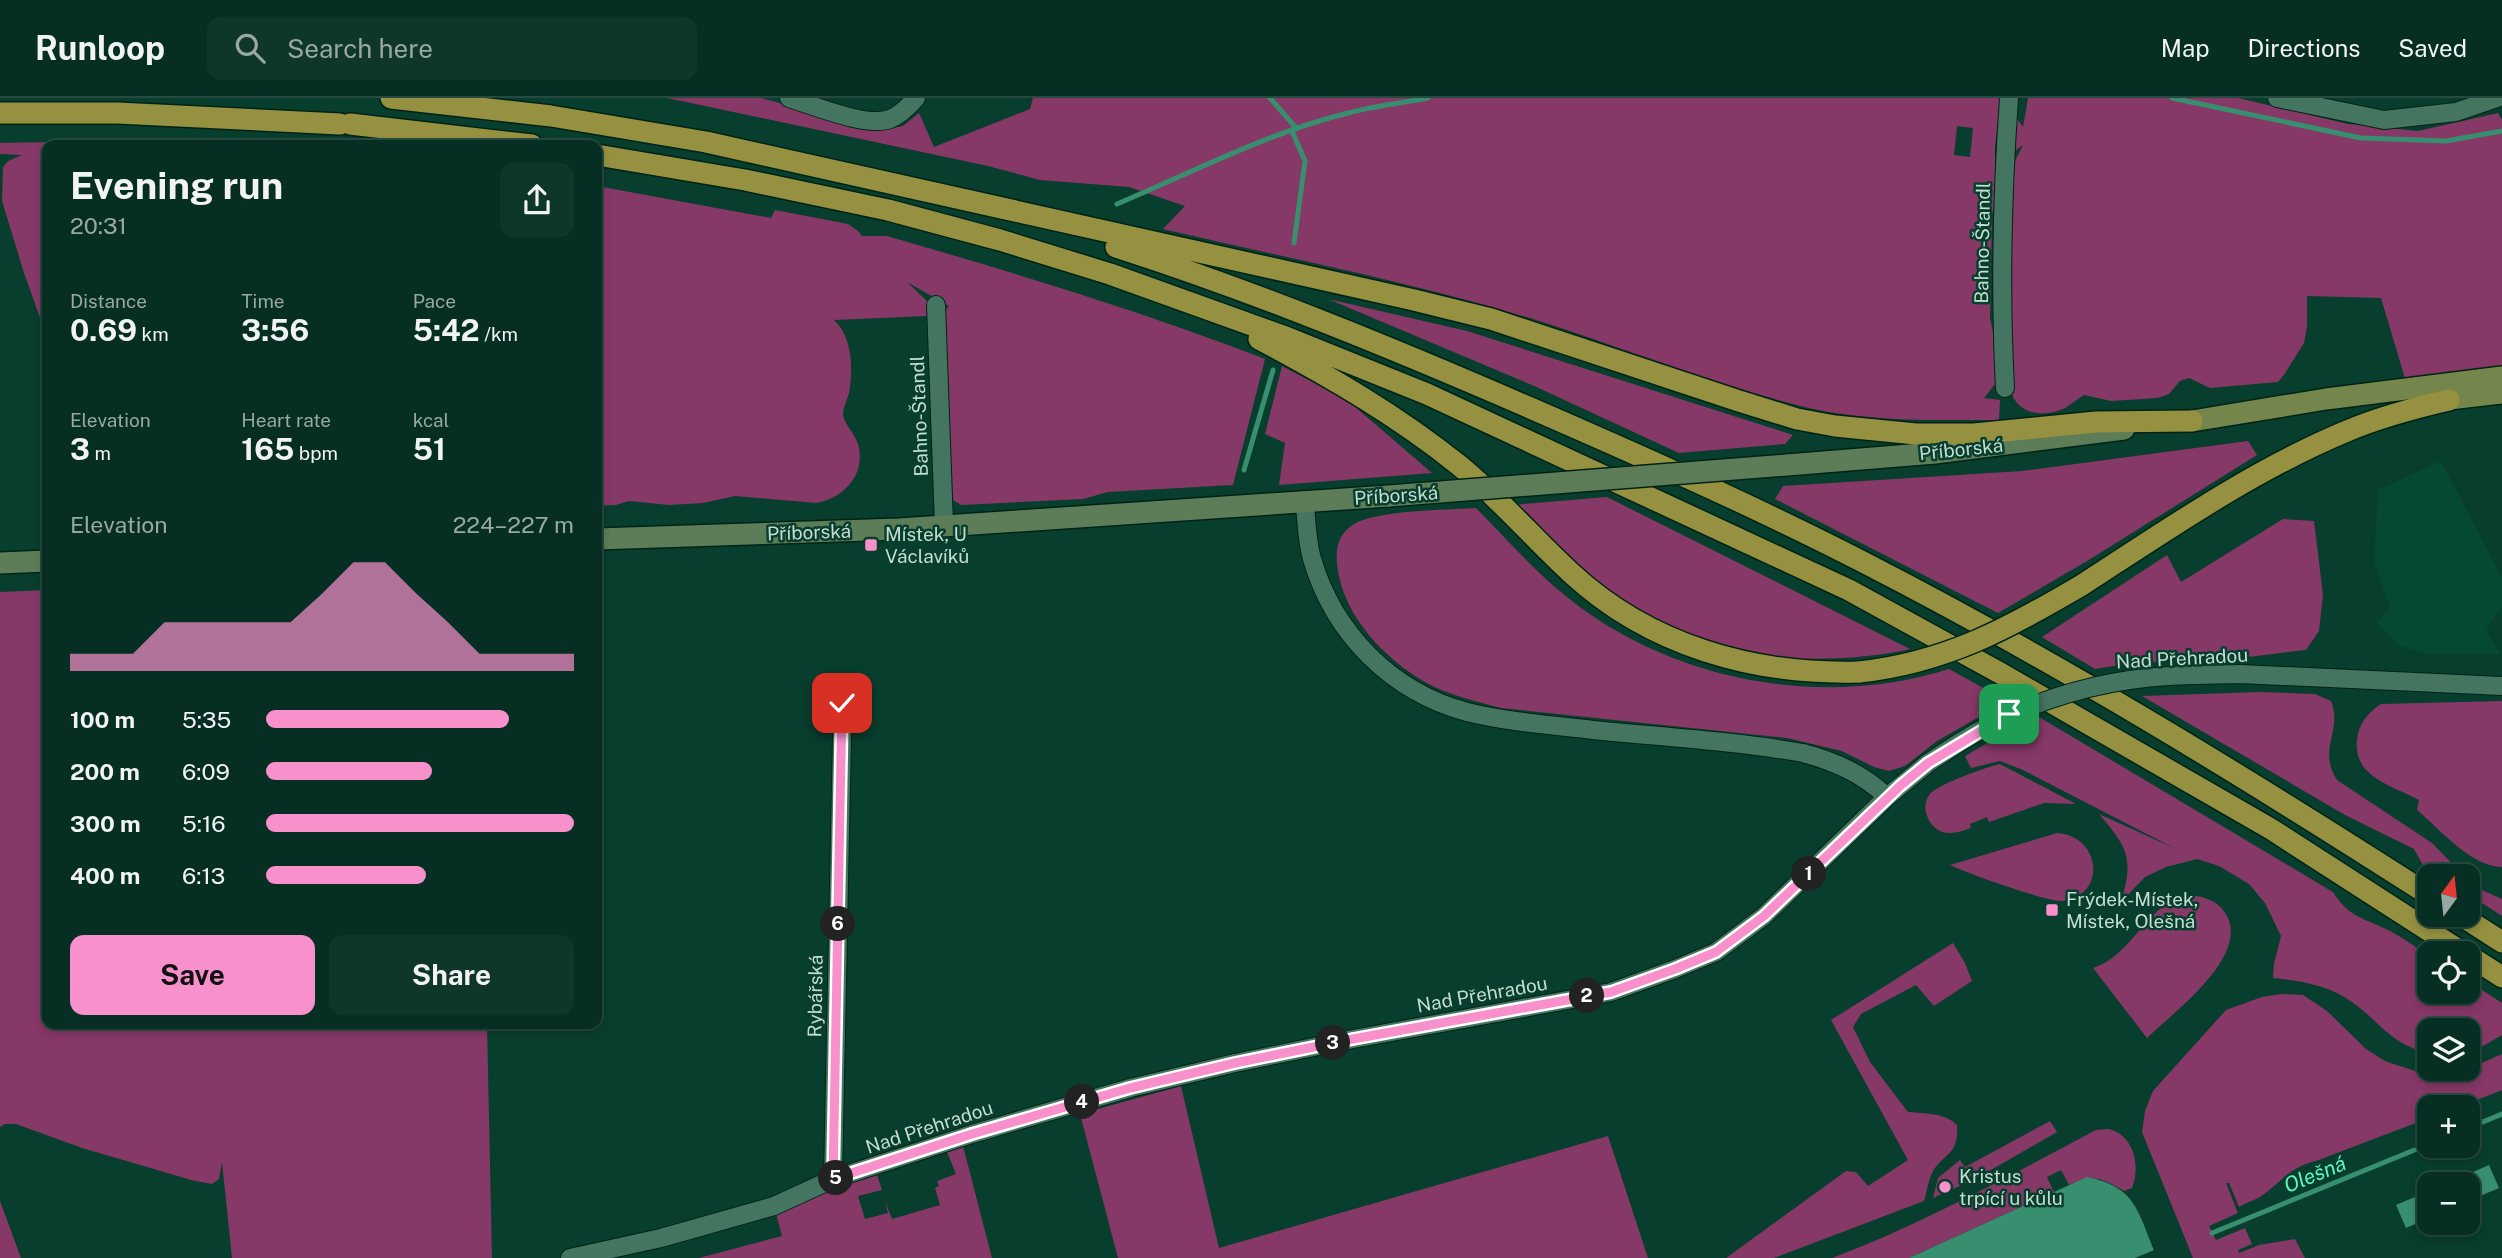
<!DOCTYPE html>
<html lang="en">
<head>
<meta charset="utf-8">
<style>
  body { margin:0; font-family:"Public Sans",sans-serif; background:#0f362a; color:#f1f3f6; height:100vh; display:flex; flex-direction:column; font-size:26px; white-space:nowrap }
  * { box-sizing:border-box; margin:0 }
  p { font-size:23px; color:#98a8a5 }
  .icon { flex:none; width:38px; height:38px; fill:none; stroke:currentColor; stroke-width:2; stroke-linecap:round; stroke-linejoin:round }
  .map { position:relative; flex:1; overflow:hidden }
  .side { position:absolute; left:42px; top:42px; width:560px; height:889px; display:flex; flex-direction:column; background:#062e22; border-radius:14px; box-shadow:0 4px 10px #0003,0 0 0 2px #274a40 }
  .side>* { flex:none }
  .needle { width:46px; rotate:15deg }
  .tools { position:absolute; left:2417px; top:766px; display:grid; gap:14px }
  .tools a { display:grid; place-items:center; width:63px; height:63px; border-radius:14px; background:#062e22; box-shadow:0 4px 10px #0003,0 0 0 2px #274a40; font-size:35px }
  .pin { position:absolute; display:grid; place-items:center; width:60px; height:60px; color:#fff; margin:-30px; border-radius:14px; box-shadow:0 4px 10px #0006 }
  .km { position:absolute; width:35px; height:35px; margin:-18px; border-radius:50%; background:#222; color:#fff; font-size:19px; line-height:35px; text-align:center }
  .round { display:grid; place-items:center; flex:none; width:74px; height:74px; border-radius:14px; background:#0f362a }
  .headline { display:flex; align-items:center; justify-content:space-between; height:119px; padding:0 28px }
  h1 { font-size:38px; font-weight:700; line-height:52px }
  .figures { display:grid; grid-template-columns:repeat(3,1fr); gap:10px; height:119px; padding:7px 28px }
  .figures div { display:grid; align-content:center }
  .figures b { font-size:30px; font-weight:700 }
  .figures small { font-size:19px; font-weight:400 }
  .figures p { font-size:19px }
  .chart { height:196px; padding:14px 28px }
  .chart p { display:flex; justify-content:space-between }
  .chart svg { width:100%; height:126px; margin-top:7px; fill:#f890cb; opacity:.7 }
  .button { display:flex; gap:14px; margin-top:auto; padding:14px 28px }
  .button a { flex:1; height:80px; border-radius:14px; background:#f890cb; color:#111; font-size:28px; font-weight:700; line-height:80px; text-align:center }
  .button a+a { background:#0f362a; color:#f1f3f6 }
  ul { padding:0 28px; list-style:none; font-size:23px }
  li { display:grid; grid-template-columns:112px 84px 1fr; align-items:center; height:52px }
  li i { height:18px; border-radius:9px; background:#f890cb }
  header { display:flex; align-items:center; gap:42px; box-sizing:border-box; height:98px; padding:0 35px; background:#062e22; border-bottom:2px solid #274a40 }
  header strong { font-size:33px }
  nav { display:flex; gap:38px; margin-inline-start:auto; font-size:24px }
  .search { width:490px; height:63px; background:#0f362a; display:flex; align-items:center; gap:18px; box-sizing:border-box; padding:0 24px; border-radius:14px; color:#98a8a5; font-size:26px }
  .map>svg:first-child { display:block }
  .built { fill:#054935 }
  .green { fill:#863867; fill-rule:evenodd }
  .water { fill:#388f6f }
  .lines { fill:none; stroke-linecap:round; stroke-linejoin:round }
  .stream { stroke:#388f6f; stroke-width:5 }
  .street-casing { stroke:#002316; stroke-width:20 }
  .secondary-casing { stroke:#002316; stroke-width:24 }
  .primary-casing { stroke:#002316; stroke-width:24 }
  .highway-casing { stroke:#002316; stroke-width:24 }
  .street { stroke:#447561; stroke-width:18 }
  .secondary { stroke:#5c7d57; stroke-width:21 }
  .primary { stroke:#75864d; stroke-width:21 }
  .highway { stroke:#959140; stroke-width:21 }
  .street-bridge-casing { stroke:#002316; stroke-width:20; stroke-linecap:butt }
  .secondary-bridge-casing { stroke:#002316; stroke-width:24; stroke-linecap:butt }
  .highway-bridge-casing { stroke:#002316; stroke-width:24; stroke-linecap:butt }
  .street-bridge { stroke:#447561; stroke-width:18 }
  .secondary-bridge { stroke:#5c7d57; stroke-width:21 }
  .highway-bridge { stroke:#959140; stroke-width:21 }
  .route-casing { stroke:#fff; stroke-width:14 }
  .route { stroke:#f890cb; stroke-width:9 }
  .poi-dot { fill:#f890cb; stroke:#083e2d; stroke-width:2.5 }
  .labels { text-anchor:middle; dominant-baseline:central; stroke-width:5; stroke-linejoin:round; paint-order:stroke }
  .street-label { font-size:19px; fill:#c4ddd1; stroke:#083e2d }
  .poi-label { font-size:19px; fill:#c4ddd1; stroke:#083e2d; text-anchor:start }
  .water-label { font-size:21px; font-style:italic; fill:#5bf7c0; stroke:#083e2d }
</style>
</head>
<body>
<header>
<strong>Runloop</strong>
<div class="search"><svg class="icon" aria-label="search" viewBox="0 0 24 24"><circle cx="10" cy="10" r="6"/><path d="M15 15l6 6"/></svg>Search here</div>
<nav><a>Map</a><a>Directions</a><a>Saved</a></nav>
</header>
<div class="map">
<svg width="2502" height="1160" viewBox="0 0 2502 1160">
  <rect width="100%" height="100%" fill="#083e2d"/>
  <path class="built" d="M2441 363 2502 480V509L2486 532 2500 556H2426L2400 548 2377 524 2390 510 2374 464 2378 392Z"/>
  <path class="green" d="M667 0H761L881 32 903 28 919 15 934 49 1030 11 1033 0H2001L1995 48V107L1992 117 1990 220 1993 234 1996 285 1984 300 2000 302 1999 322C1936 322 1871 324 1809 310 1715 287 1625 250 1533 221 1412 184 1286 160 1163 131L1185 108 1129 89 1040 82 988 68ZM1957 28 1973 30 1970 59 1954 57Z
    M2014 0H2019L2016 19 2023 29 2028 0H2238L2348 26 2418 33 2498 15 2502 22V271L2406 284 2381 200 2307 198V229L2304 245 2284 277 2278 284 2210 290 2189 280 2180 283 2169 296 2158 300 2111 303 2084 297C2077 301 2072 306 2065 310 2045 320 2017 317 2011 293L2006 169 2014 65 2023 47 2015 53 2012 64Z
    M51 44 79 47H47V239L24 175 2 103 3 69 8 63 22 57 0 56V45Z
    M597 88 771 120 775 112 848 126 858 133 862 138H887C1015 175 1141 213 1265 261L1233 387 1108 394 1083 401 961 407 950 400 942 215 949 208 907 184 928 204 927 218 834 222C853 239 853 272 849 295 847 302 843 310 843 317 845 327 855 336 858 346 867 376 843 401 816 405L735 398 703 405 669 407 629 403 616 407 597 408Z
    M1328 201 1467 233 1793 337 1785 346 1679 355 1532 287Z
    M1282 268 1347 302 1432 375 1279 387 1285 345 1265 336Z
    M2248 343 2257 357 2087 463 1998 515 1775 401 1783 388 2022 373Z
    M1607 399 1910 551C1860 563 1778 565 1729 550 1679 535 1617 504 1577 471 1553 452 1533 428 1512 407Z
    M1476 410C1502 436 1527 465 1555 489 1660 581 1816 613 1949 571L2007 603 1937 643 1905 668 1889 673 1874 669 1842 653 1787 640 1501 610C1476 603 1447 597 1425 584 1385 561 1345 519 1338 473 1335 454 1336 437 1354 426 1377 412 1448 412 1476 410Z
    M2283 421 2314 423 2323 497 2319 533 2306 552C2276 555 2244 561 2214 561 2173 562 2135 564 2095 571L2042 539 2167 457 2181 484Z
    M47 492V926H487L492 1160H232L222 1064 219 1081 212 1086 195 1083 82 1050 16 1026H5L0 1029V494Z
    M2261 594 2315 596 2331 603C2343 634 2317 650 2337 682L2432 745 2465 779H2442L2423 767 2414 751 2345 717 2142 598Z
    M2502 603V769C2471 769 2440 731 2417 712L2419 702C2389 686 2349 678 2358 636 2361 623 2369 614 2381 606Z
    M2039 619 2333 794C2349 819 2361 819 2386 831 2401 838 2415 849 2429 858V894H2468V883L2502 905V937L2483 948 2468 951V933H2429V954C2394 950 2378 922 2352 904 2328 887 2302 883 2273 880L2274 866 2281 838 2265 805 2249 786 2219 768 2197 761 2166 769 2145 779 2121 804C2134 760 2128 750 2099 716L2176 751 2023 672 2000 663 1971 670 1965 658 2015 629Z
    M2000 666 2076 706 2044 705 1989 724 1987 719 1970 726 1971 730C1965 732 1957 735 1950 735 1931 736 1918 710 1930 696 1938 686 1987 669 2000 666Z
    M2057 735C2101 738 2107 796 2064 803 2050 805 1966 775 1950 767Z
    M2468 781 2475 789 2502 801V818L2468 796Z
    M2182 797C2201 797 2219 801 2228 820 2246 861 2174 914 2147 940L2093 870C2131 858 2146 810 2182 797Z
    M1953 845 1965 865 1972 883 1934 908 1916 887 1861 916 1853 929 1870 964 1908 1014C1925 1016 1944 1014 1957 1027 1959 1059 1943 1054 1932 1075 1928 1083 1927 1094 1924 1103L1774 1160H1726L1846 1073 1856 1074 1868 1088 1908 1062 1831 922Z
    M2281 896 2303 897 2327 913 2366 951 2385 963 2418 974 2457 976 2502 956V992L2457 1010H2429V1020L2316 1063C2291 1068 2279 1086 2260 1099 2253 1103 2245 1105 2239 1109L2229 1085H2226L2238 1115 2209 1128 2216 1142 2245 1130 2252 1146 2238 1152 2239 1155 2259 1147 2295 1141 2305 1160H2193L2142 1034 2145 1013 2153 993 2226 912 2262 899Z
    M1181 988 1219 1150 1608 1038 1648 1160H1118L1080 1016Z
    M2050 1023 2057 1034 1977 1080 1933 1100 1938 1080 1960 1062 1965 1069Z
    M2108 1031C2134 1036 2141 1069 2132 1090L2124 1093C2101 1080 2094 1076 2069 1087L2061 1072 2047 1079 2054 1094 1909 1160H1832C1924 1125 2009 1078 2096 1032Z
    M963 1048 992 1160H699L782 1138 774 1108 877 1077 882 1092 858 1098 865 1121 888 1115 885 1103 892 1121 940 1107 935 1090 939 1088 937 1083 956 1076 947 1054Z
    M0 1103 21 1160H0Z"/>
  <path class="water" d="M2489 1067 2499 1090 2468 1103V1087H2444Z
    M2087 1079C2135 1089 2137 1111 2154 1152L2135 1160H1909Z
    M2429 1093V1120L2406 1130 2396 1107Z"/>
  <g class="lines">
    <path class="stream" d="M1270 0 1297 31
      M2172 0 2361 40 2446 43 2502 33
      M1292 33 1305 63 1294 145
      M1117 106C1193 74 1267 35 1348 15 1374 8 1401 5 1428 0
      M1244 372 1273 272
      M2468 1030 2502 1016
      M2212 1135 2429 1046"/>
    <g class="street-casing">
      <path id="street" d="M789 0C813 7 867 30 890 21 900 17 909 8 916 0
        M2277 0 2384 22 2456 14 2497 0
        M936 207 944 427
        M2005 290C2000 193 2002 97 2009 0
        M1305 404C1306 423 1307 443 1312 461 1334 536 1392 594 1467 614 1508 624 1551 627 1593 632 1663 639 1734 643 1803 655 1836 664 1863 676 1887 699
        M2194 577 2240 576 2502 588
        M833 1081 843 589
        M570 1160 661 1140 774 1108 833 1081 972 1036 1130 990 1235 965 1353 941 1611 894 1675 871 1716 854 1764 818 1887 699 1928 665 1957 646"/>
    </g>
    <g class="secondary-casing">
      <path id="secondary" d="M1787 367 1935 355 2124 331
        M597 441 899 431 1389 398
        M0 465 47 463"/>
    </g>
    <g class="primary-casing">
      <path id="primary" d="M2432 303 2502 295
        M2192 323 2326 301 2502 279"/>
    </g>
    <g class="highway-casing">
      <path id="highway" d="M391 0 551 18 706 44 1414 202 1491 221 1739 303 1797 321 1835 328 1916 336H1974L2096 324 2192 323
        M0 15H117L340 26
        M350 26 532 47
        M597 57 745 82 888 112 1000 142 1110 176 1288 240 1427 296 1849 492 2000 575 2271 731 2465 856
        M1116 149C1259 195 1397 252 1535 312 1645 360 1756 409 1863 464 2058 564 2245 679 2429 797
        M1259 241C1329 278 1398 318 1460 368 1500 401 1533 440 1571 475 1650 548 1754 577 1859 574
        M2082 487C2167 432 2253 372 2347 333 2380 319 2414 310 2449 302
        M2460 817 2502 844
        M2468 857 2502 879"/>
    </g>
    <use href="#street" class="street"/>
    <use href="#secondary" class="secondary"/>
    <use href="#primary" class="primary"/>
    <use href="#highway" class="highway"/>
    <g class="street-bridge-casing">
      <path id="street-bridge" d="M1957 646C2030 600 2108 578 2194 577"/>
    </g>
    <g class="secondary-bridge-casing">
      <path id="secondary-bridge" d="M1389 398 1787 367"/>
    </g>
    <g class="highway-bridge-casing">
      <path id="highway-bridge" d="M1859 574C1945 565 2009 530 2082 487"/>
    </g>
    <use href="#street-bridge" class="street-bridge"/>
    <use href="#secondary-bridge" class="secondary-bridge"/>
    <use href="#highway-bridge" class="highway-bridge"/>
  </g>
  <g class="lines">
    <g class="route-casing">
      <path id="route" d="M842 605 833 1081 972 1036 1130 990 1235 965 1353 941 1611 894 1675 871 1716 854 1764 818 1900 688 1928 665 2009 616"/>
    </g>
    <use href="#route" class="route"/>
  </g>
  <g class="poi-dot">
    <rect x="864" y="440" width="14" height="14" rx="3.5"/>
    <rect x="2045" y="805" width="14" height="14" rx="3.5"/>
    <circle cx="1945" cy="1089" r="7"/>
  </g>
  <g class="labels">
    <g class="street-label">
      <text transform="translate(1982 145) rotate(-89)">Bahno-Štandl</text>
      <text transform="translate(919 318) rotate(-92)">Bahno-Štandl</text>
      <text transform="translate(1961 351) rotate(-6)">Příborská</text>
      <text transform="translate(1396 397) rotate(-4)">Příborská</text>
      <text transform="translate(809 434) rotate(-2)">Příborská</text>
      <text transform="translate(2182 560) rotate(-3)">Nad Přehradou</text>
      <text transform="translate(1482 896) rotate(-10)">Nad Přehradou</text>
      <text transform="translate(815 898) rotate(-89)">Rybářská</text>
      <text transform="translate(929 1029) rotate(-18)">Nad Přehradou</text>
    </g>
    <g class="poi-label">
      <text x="885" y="436">Místek, U<tspan x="885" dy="22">Václavíků</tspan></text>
      <text x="2066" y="801">Frýdek-Místek,<tspan x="2066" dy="22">Místek, Olešná</tspan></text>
      <text x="1959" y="1078">Kristus<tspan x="1959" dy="22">trpící u kůlu</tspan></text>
    </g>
    <g class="water-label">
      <text transform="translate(2315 1076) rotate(-22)">Olešná</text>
    </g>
  </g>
</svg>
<div class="tools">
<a><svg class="needle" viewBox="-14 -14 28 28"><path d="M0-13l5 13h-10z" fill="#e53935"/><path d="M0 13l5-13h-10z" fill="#98a8a5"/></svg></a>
<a><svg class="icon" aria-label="locate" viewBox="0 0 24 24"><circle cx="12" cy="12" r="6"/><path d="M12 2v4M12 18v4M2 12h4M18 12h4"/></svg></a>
<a><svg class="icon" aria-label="layers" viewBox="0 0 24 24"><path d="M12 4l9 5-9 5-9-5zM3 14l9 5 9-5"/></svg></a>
<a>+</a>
<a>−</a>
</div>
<div class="pin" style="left:2009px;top:616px;background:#1e9e55"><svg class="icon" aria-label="arrive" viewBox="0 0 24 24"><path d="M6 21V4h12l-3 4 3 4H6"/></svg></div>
<div class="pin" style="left:842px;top:605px;background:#d93025"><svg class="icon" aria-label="check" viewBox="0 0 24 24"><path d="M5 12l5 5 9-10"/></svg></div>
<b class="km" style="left:1809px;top:776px">1</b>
<b class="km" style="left:1587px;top:898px">2</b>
<b class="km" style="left:1333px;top:945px">3</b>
<b class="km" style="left:1082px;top:1004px">4</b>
<b class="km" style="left:836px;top:1080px">5</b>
<b class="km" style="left:838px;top:826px">6</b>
<section class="side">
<div class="headline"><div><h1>Evening run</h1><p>20:31</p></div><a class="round"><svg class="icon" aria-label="share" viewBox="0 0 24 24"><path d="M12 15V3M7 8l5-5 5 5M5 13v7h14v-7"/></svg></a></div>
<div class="figures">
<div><p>Distance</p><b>0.69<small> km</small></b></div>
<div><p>Time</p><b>3:56</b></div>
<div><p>Pace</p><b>5:42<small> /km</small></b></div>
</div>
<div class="figures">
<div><p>Elevation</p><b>3<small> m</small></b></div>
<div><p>Heart rate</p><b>165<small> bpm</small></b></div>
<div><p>kcal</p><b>51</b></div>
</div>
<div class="chart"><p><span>Elevation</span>224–227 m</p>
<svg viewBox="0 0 160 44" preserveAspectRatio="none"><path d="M0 44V38L10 38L20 38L30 27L40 27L50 27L60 27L70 27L80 17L90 6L100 6L110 17L120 27L130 38L140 38L150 38L160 38V44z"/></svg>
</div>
<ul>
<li><b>100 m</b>5:35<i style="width:79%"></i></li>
<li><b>200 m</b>6:09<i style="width:54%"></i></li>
<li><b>300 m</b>5:16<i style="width:100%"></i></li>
<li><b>400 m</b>6:13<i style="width:52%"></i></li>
</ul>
<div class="button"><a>Save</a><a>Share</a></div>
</section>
</div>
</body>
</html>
